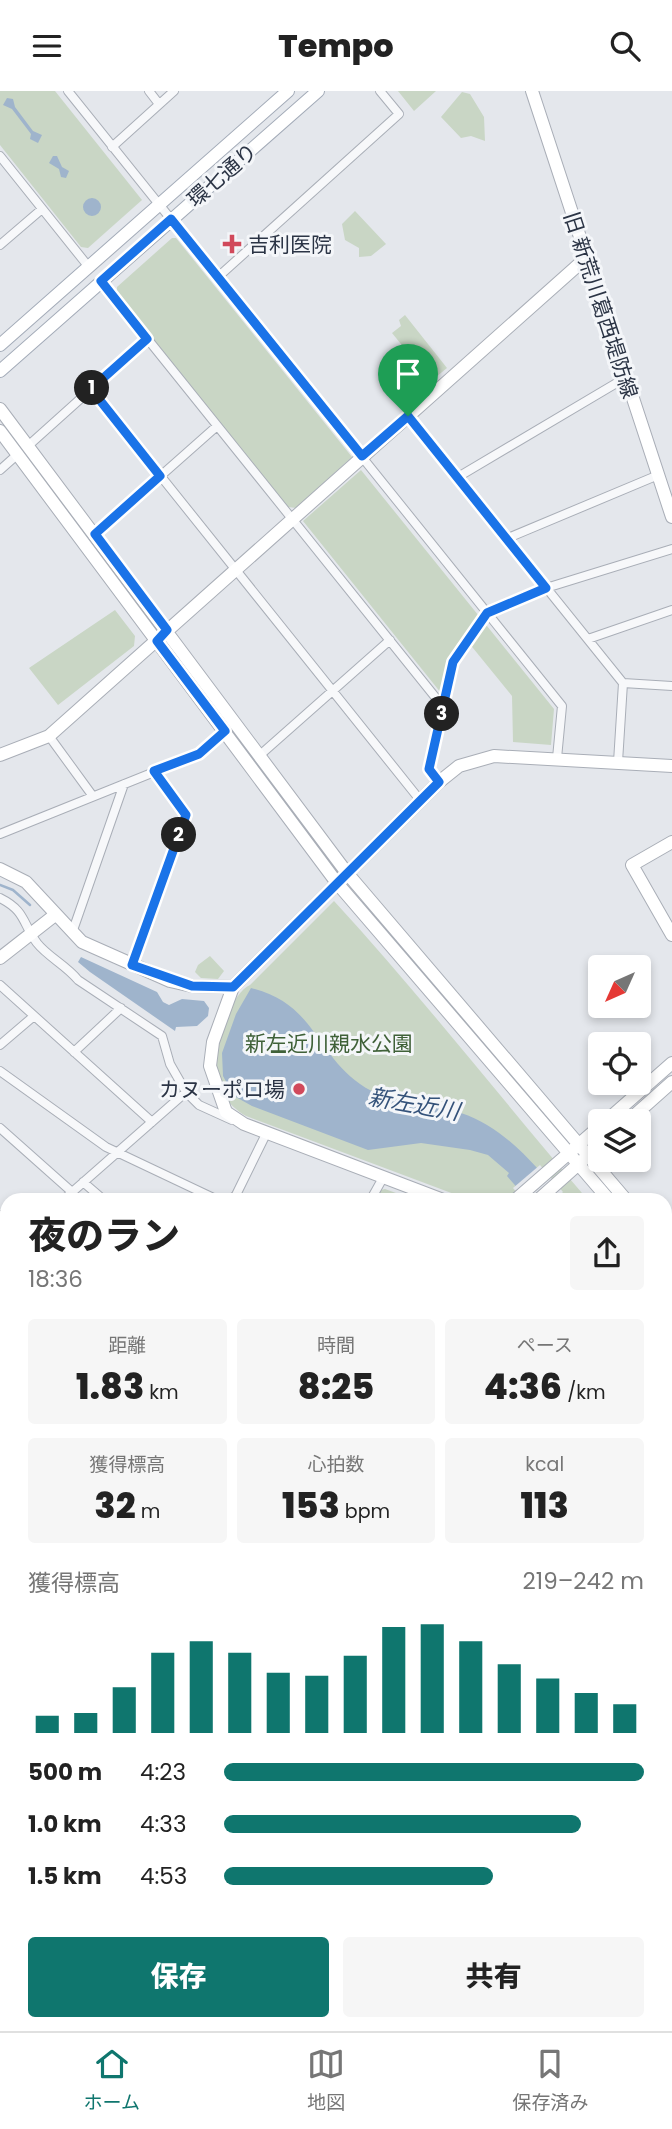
<!DOCTYPE html>
<html lang="ja">
<head>
<meta charset="utf-8">
<style>
  body { margin:0; font-family:Poppins,"Noto Sans JP",sans-serif; background:#f6f6f6; color:#222; height:100vh; display:flex; flex-direction:column; font-size:26px; white-space:nowrap }
  * { box-sizing:border-box; margin:0 }
  p { font-size:23px; color:#767676 }
  .icon { flex:none; width:38px; height:38px; fill:none; stroke:currentColor; stroke-width:2; stroke-linecap:round; stroke-linejoin:round }
  .map { position:relative; flex:1; overflow:hidden }
  .panel { position:absolute; left:0px; top:1102px; width:672px; height:838px; display:flex; flex-direction:column; background:#fff; border-radius:21px 21px 0 0; box-shadow:0 4px 10px #0003 }
  .panel>* { flex:none }
  .needle { width:46px; rotate:225deg }
  .controls { position:absolute; left:588px; top:864px; display:grid; gap:14px }
  .controls a { display:grid; place-items:center; width:63px; height:63px; border-radius:7px; background:#fff; box-shadow:0 4px 10px #0003; font-size:35px }
  .pin { position:absolute; display:grid; place-items:center; width:60px; height:60px; color:#fff; margin:-72px -30px; border-radius:50% 50% 50% 0; rotate:-45deg; box-shadow:0 0 7px #0007 }
  .pin .icon { rotate:45deg }
  .km { position:absolute; width:35px; height:35px; margin:-18px; border-radius:50%; background:#222; color:#fff; font-size:19px; line-height:35px; text-align:center }
  .round { display:grid; place-items:center; flex:none; width:74px; height:74px; border-radius:7px; background:#f6f6f6 }
  .overview { display:flex; align-items:center; justify-content:space-between; height:119px; padding:0 28px }
  h1 { font-size:38px; font-weight:800; line-height:52px }
  .metrics { display:grid; grid-template-columns:repeat(3,1fr); gap:10px; height:119px; padding:7px 28px }
  .metrics div { display:grid; align-content:center; border-radius:7px; background:#f6f6f6; text-align:center }
  .metrics b { font-size:35px; font-weight:800 }
  .metrics small { font-size:19px; font-weight:400 }
  .metrics p { font-size:19px }
  .chart { height:196px; padding:14px 28px }
  .chart p { display:flex; justify-content:space-between }
  .chart svg { width:100%; height:126px; margin-top:7px; stroke:#0f766e; stroke-width:6 }
  .primary-button { display:flex; gap:14px; margin-top:auto; padding:14px 28px }
  .primary-button a { flex:1; height:80px; border-radius:7px; background:#0f766e; color:#fff; font-size:28px; font-weight:800; line-height:80px; text-align:center }
  .primary-button a+a { background:#f6f6f6; color:#222 }
  ul { padding:0 28px; list-style:none; font-size:23px }
  li { display:grid; grid-template-columns:112px 84px 1fr; align-items:center; height:52px }
  li i { height:18px; border-radius:9px; background:#0f766e }
  header { display:flex; justify-content:space-between; align-items:center; height:91px; padding:0 28px; background:#fff; font-size:32px; font-weight:800 }
  .tab-bar { display:flex; justify-content:space-around; align-items:center; height:98px; border-top:2px solid #e0e0e0; background:#fff; font-size:19px; color:#767676 }
  .tab-bar a { display:grid; justify-items:center; gap:4px }
  .tab-bar .current { color:#0f766e }
  .map>svg:first-child { display:block }
  .green { fill:#c9d6c5 }
  .water { fill:#9fb4cc }
  .pier { fill:#e4e7ec }
  .lines { fill:none; stroke-linecap:round; stroke-linejoin:round }
  .stream { stroke:#9fb4cc; stroke-width:2.5 }
  .street-casing { stroke:#a9aeb7; stroke-width:10 }
  .secondary-casing { stroke:#a9aeb7; stroke-width:14 }
  .primary-casing { stroke:#a3abb8; stroke-width:14 }
  .street { stroke:#f7f8fa; stroke-width:8 }
  .secondary { stroke:#fff; stroke-width:12 }
  .primary { stroke:#fff; stroke-width:12 }
  .route-casing { stroke:#fff; stroke-width:14 }
  .route { stroke:#1a73e8; stroke-width:9 }
  .poi-dot { fill:#d1495b; stroke:#f4f6f9; stroke-width:2.5 }
  .labels { text-anchor:middle; dominant-baseline:central; stroke-width:6; stroke-linejoin:round; paint-order:stroke }
  .street-label { font-size:21px; fill:#2b3445; stroke:#f4f6f9 }
  .poi-label { font-size:21px; fill:#2b3445; stroke:#f4f6f9; text-anchor:start }
  .park-label { font-size:21px; fill:#3f6138; stroke:#f4f6f9 }
  .water-label { font-size:23px; font-style:italic; fill:#34527a; stroke:#f4f6f9 }
</style>
</head>
<body>
<header><svg class="icon" aria-label="menu" viewBox="0 0 24 24"><path d="M4 6h16M4 12h16M4 18h16"/></svg>Tempo<svg class="icon" aria-label="search" viewBox="0 0 24 24"><circle cx="10" cy="10" r="6"/><path d="M15 15l6 6"/></svg></header>
<div class="map">
<svg width="672" height="1940" viewBox="0 0 672 1940">
  <rect width="100%" height="100%" fill="#e4e7ec"/>
  <path class="green" d="M0 0H55L142 109 88 157 81 156 0 54Z
    M398 0H436L414 20Z
    M462 1 470 3 484 26 485 50 471 45 461 47 441 26Z
    M355 120 386 153 371 165 359 166V157L345 149 342 133Z
    M172 147H176L352 366 296 417 288 416 117 203V196Z
    M405 224 447 277 431 290 392 242 401 235 399 229Z
    M361 379 554 618 551 654 513 651 512 605 464 546 448 569 441 602 303 430Z
    M115 519 135 545 134 555 58 614 29 577Z
    M334 810C423 907 503 1010 588 1109H470L246 1025C227 1014 219 999 214 977 210 958 232 901 250 894Z
    M210 865 224 880 218 888 201 887 195 881 198 874Z
    M385 1098 415 1109 374 1110 381 1099Z
    M665 1200 672 1208V1431L665 1419Z
    M672 1511V1558L665 1565V1517Z
    M672 1755V1877L665 1888V1763Z
    M380 1934H422L421 1940H380Z
    M478 1934H525C512 1940 491 1940 478 1934Z
    M559 1934H637L633 1940H549Z"/>
  <path class="water" d="M7 7 13 8 15 16 33 40 42 44 38 52 30 48 31 43 12 18 3 14Z
    M53 65H57L62 76 69 80 66 87 61 86 59 78 49 72Z
    M83 116a9 9 0 1 1 18 0a9 9 0 1 1-18 0Z
    M81 866 157 901 163 911 169 914 182 908 204 910 209 917 208 925 197 935 176 936 175 940 90 881 78 871Z
    M251 897C315 913 314 960 360 993 389 1014 428 1011 461 1022 508 1038 534 1075 566 1109H528L507 1085 509 1082 488 1064 470 1059 421 1052 368 1059 252 1015 234 1005 223 985 222 962 236 923Z
    M665 1340 672 1355V1409L665 1397Z"/>
  <path class="pier" d="M540 1074 563 1101 554 1110H524L513 1097Z"/>
  <g class="lines">
    <path class="stream" d="M0 794 13 799 30 814
      M569 1940 574 1934"/>
    <g class="street-casing">
      <path id="street" d="M68 0 562 615 557 667
        M149 0 159 13
        M112 56 174 0
        M0 65 88 175
        M0 154 42 118
        M218 186 399 23 380 0
        M101 190 444 617
        M91 298 420 709
        M408 325 623 592 618 671
        M29 354 147 248
        M0 379 18 363
        M458 386 625 287
        M95 443 217 335
        M508 447 656 385
        M588 548 672 519
        M623 592 672 595
        M49 645 92 704
        M260 664 390 549
        M439 691 429 678 453 571 487 522 546 497 672 458
        M0 743 199 663 225 640
        M0 807C26 820 22 832 37 852 48 866 66 874 78 889L162 945 170 973 186 1001 199 1014 232 1029
        M72 842 124 693
        M132 874 186 724 154 680
        M0 894 152 1031
        M0 954 34 925
        M74 961 121 917
        M0 980 106 1056 220 1110
        M0 1037 72 1101
        M83 1091 105 1110
        M236 1104 246 1110
        M62 1110 186 1001
        M229 1110 236 1104 267 1041
        M370 1110 384 1085
        M0 1434 7 1442
        M0 1458 7 1452
        M665 1485 672 1479
        M665 1593 672 1600
        M0 1677 7 1670
        M0 1728 7 1736
        M0 1898 7 1895
        M0 1914 7 1911
        M279 1934 284 1940
        M434 1934 443 1940
        M179 1940 186 1934
        M421 1940 422 1934"/>
    </g>
    <g class="secondary-casing">
      <path id="secondary" d="M532 0 672 426
        M0 318 347 782 627 1110
        M0 340 337 792 610 1110
        M0 664 49 645 586 167
        M672 751 632 774 672 844
        M0 778 26 791 82 851 170 890 192 895 233 896
        M0 867 55 824
        M605 1031 672 972
        M627 1031 672 991
        M446 1110 244 1033 226 1021 210 975 213 951 233 896 439 691 459 675 494 665 672 675
        M514 1110 600 1035
        M537 1110 600 1054
        M0 1126 7 1132
        M665 1154 672 1163
        M0 1163 7 1157
        M665 1174 672 1182
        M0 1332 7 1340
        M665 1434 672 1445
        M0 1556 7 1564
        M0 1580 7 1574
        M665 1667 672 1660
        M665 1752 672 1744
        M0 1819 7 1827
        M665 1898 672 1887
        M80 1940 88 1934
        M372 1940V1934
        M535 1940 545 1934
        M638 1940 642 1934"/>
    </g>
    <g class="primary-casing">
      <path id="primary" d="M0 254 288 0
        M0 280 318 0"/>
    </g>
    <use href="#street" class="street"/>
    <use href="#secondary" class="secondary"/>
    <use href="#primary" class="primary"/>
  </g>
  <g class="lines">
    <g class="route-casing">
      <path id="route" d="M171 128 362 365 408 325 546 497 487 522 453 571 429 678 439 691 233 896 192 895 132 874 186 724 154 680 199 663 225 640 157 550 167 539 95 443 160 385 91 298 147 248 101 190Z"/>
    </g>
    <use href="#route" class="route"/>
  </g>
  <g class="poi-dot">
    <path d="M228.5 142.5h7v7h7v7h-7v7h-7v-7h-7v-7h7z"/>
    <circle cx="299" cy="998" r="7"/>
  </g>
  <g class="labels">
    <g class="street-label">
      <text transform="translate(222 84) rotate(-41)">環七通り</text>
      <text transform="translate(601 214) rotate(72)">旧 新荒川葛西堤防線</text>
    </g>
    <g class="poi-label">
      <text x="248" y="153">吉利医院</text>
      <text x="285" y="998" text-anchor="end">カヌーポロ場</text>
    </g>
    <g class="park-label">
      <text x="329" y="952">新左近川親水公園</text>
    </g>
    <g class="water-label">
      <text transform="translate(414 1013) rotate(10)">新左近川</text>
    </g>
  </g>
</svg>
<div class="controls">
<a><svg class="needle" viewBox="-14 -14 28 28"><path d="M0-13l5 13h-10z" fill="#e53935"/><path d="M0 13l5-13h-10z" fill="#767676"/></svg></a>
<a><svg class="icon" aria-label="locate" viewBox="0 0 24 24"><circle cx="12" cy="12" r="6"/><path d="M12 2v4M12 18v4M2 12h4M18 12h4"/></svg></a>
<a><svg class="icon" aria-label="layers" viewBox="0 0 24 24"><path d="M12 4l9 5-9 5-9-5zM3 14l9 5 9-5"/></svg></a>
</div>
<div class="pin" style="left:408px;top:325px;background:#1e9e55"><svg class="icon" aria-label="arrive" viewBox="0 0 24 24"><path d="M6 21V4h12l-3 4 3 4H6"/></svg></div>
<b class="km" style="left:92px;top:297px">1</b>
<b class="km" style="left:179px;top:744px">2</b>
<b class="km" style="left:442px;top:623px">3</b>
<section class="panel">
<div class="overview"><div><h1>夜のラン</h1><p>18:36</p></div><a class="round"><svg class="icon" aria-label="share" viewBox="0 0 24 24"><path d="M12 15V3M7 8l5-5 5 5M5 13v7h14v-7"/></svg></a></div>
<div class="metrics">
<div><p>距離</p><b>1.83<small> km</small></b></div>
<div><p>時間</p><b>8:25</b></div>
<div><p>ペース</p><b>4:36<small> /km</small></b></div>
</div>
<div class="metrics">
<div><p>獲得標高</p><b>32<small> m</small></b></div>
<div><p>心拍数</p><b>153<small> bpm</small></b></div>
<div><p>kcal</p><b>113</b></div>
</div>
<div class="chart"><p><span>獲得標高</span>219–242 m</p>
<svg viewBox="0 0 160 44" preserveAspectRatio="none"><path d="M5 44V38M15 44V37M25 44V28M35 44V16M45 44V12M55 44V16M65 44V23M75 44V24M85 44V17M95 44V7M105 44V6M115 44V12M125 44V20M135 44V25M145 44V30M155 44V34"/></svg>
</div>
<ul>
<li><b>500 m</b>4:23<i style="width:100%"></i></li>
<li><b>1.0 km</b>4:33<i style="width:85%"></i></li>
<li><b>1.5 km</b>4:53<i style="width:64%"></i></li>
</ul>
<div class="primary-button"><a>保存</a><a>共有</a></div>
</section>
</div>
<nav class="tab-bar">
<a class="current"><svg class="icon" aria-label="home" viewBox="0 0 24 24"><path d="M3 11l9-7 9 7M6 9v11h12V9"/></svg>ホーム</a>
<a><svg class="icon" aria-label="map" viewBox="0 0 24 24"><path d="M3 6l6-2 6 2 6-2v14l-6 2-6-2-6 2zM9 4v14M15 6v14"/></svg>地図</a>
<a><svg class="icon" aria-label="saved" viewBox="0 0 24 24"><path d="M7 4h10v16l-5-4-5 4z"/></svg>保存済み</a>
</nav>
</body>
</html>
